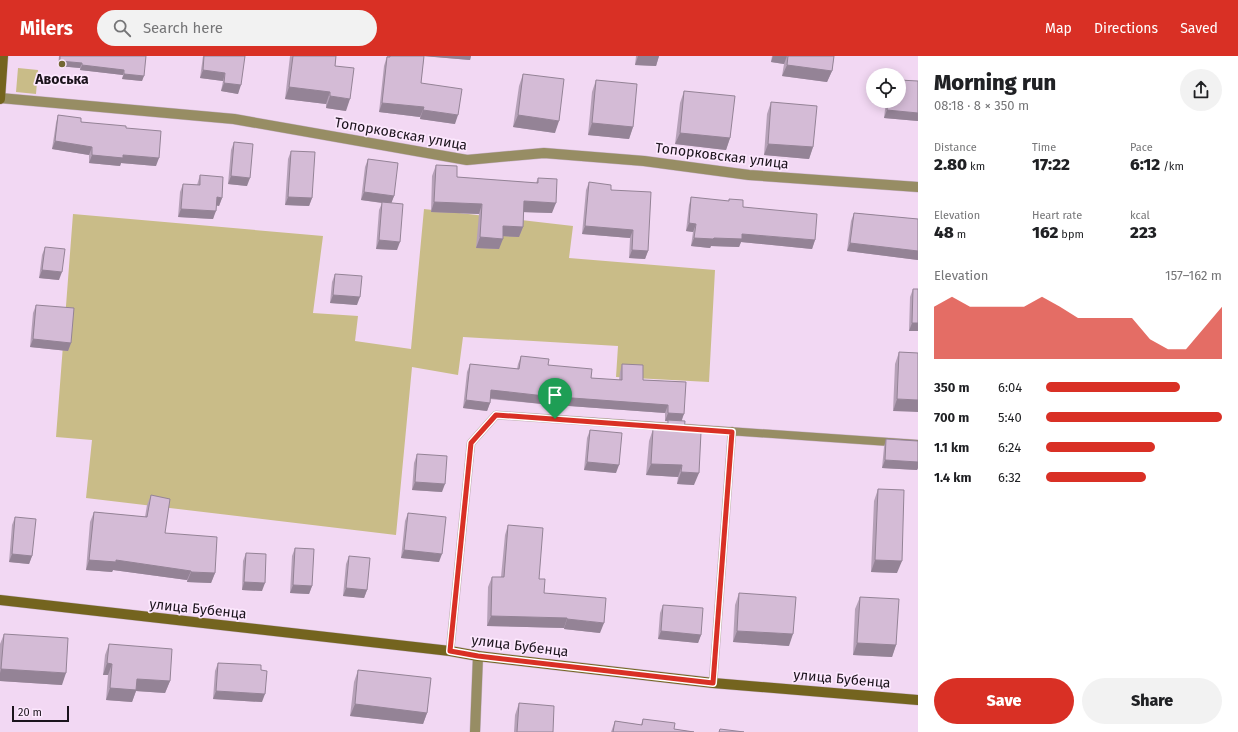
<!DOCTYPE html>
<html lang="en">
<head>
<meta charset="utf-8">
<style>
  body { margin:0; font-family:"Fira Sans",sans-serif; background:#f2f2f2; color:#202124; height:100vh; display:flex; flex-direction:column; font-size:15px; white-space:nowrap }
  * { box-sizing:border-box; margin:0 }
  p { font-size:13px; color:#757577 }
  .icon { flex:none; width:22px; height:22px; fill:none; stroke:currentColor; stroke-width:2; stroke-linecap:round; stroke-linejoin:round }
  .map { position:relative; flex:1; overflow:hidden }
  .sheet { display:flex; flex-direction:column; background:#fff; width:320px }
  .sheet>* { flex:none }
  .fabs { position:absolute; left:866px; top:12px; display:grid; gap:8px }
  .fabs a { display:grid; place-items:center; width:40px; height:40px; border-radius:50%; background:#fff; box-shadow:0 2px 10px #0003; font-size:20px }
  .scale { position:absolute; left:12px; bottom:10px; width:57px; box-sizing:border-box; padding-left:4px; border:2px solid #1b131c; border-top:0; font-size:11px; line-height:14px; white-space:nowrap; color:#1b131c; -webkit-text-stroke:3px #fce7fd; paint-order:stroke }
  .pin { position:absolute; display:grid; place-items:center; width:34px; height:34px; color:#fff; margin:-41px -17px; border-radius:50% 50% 50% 0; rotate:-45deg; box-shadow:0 0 4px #0007 }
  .pin .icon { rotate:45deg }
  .round { display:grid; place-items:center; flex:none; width:42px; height:42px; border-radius:21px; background:#f2f2f2 }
  .summary { display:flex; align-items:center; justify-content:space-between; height:68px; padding:0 16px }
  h1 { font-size:22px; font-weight:800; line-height:30px }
  .metrics { display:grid; grid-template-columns:repeat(3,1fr); gap:6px; height:68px; padding:4px 16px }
  .metrics div { display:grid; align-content:center }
  .metrics b { font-size:17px; font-weight:800 }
  .metrics small { font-size:11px; font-weight:400 }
  .metrics p { font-size:11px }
  .chart { height:112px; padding:8px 16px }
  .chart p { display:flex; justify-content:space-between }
  .chart svg { width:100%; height:72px; margin-top:4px; fill:#d93025; opacity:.7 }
  .cta { display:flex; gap:8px; margin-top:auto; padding:8px 16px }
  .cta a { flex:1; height:46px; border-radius:24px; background:#d93025; color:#fff; font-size:16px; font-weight:800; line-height:46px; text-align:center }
  .cta a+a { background:#f2f2f2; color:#202124 }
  ul { padding:0 16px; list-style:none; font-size:13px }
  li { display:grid; grid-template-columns:64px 48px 1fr; align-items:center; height:30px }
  li i { height:10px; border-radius:5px; background:#d93025 }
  header { display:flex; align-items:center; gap:24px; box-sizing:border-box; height:56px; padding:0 20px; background:#d93025; color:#fff }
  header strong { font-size:19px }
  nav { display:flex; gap:22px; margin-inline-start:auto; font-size:14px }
  .search { width:280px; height:36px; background:#f2f2f2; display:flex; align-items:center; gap:10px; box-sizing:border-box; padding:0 14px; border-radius:22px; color:#757577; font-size:15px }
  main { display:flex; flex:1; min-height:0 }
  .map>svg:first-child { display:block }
  .green { fill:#c9bc88 }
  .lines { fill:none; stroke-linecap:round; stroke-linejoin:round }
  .lane-casing { stroke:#cbb5cc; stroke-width:9 }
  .street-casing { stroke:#cbb5cc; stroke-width:11 }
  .secondary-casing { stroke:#cbb5cc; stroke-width:11 }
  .lane { stroke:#978d64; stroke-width:8 }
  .street { stroke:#978d64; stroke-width:10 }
  .secondary { stroke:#74641f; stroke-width:10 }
  .wall { fill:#b6a1b8 }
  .shaded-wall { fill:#948396 }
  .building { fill:#d4bbd6; stroke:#948396 }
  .route-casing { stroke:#fff; stroke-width:8 }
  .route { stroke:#d93025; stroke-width:5 }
  .poi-dot { fill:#736734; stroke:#fce7fd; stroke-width:1.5 }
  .labels { text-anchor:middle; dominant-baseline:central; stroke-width:3.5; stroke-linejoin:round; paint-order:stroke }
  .poi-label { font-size:14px; font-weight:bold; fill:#1b131c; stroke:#fce7fd }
  .street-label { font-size:14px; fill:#1b131c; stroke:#fce7fd }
</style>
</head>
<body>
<header>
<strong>Milers</strong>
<div class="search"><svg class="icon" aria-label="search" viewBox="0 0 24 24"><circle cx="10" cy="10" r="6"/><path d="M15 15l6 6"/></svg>Search here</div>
<nav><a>Map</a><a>Directions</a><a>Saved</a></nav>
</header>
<main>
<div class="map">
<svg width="918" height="676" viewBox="0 0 918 676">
  <rect width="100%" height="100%" fill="#f2d8f3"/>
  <path class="green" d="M18 12 38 14 36 38 16 36Z
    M424 153 573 170 569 202 715 214 709 326 616 321 618 290 463 281 458 319 412 311 396 479 86 442 92 384 56 381 73 158 323 180 313 257 358 260 355 285 411 293Z"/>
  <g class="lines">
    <g class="lane-casing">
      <path id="lane" d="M450 595 471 387 496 359 918 388
        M713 627 732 375"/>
    </g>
    <g class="street-casing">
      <path id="street" d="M0 42 234 63 467 104 544 97 644 105 749 119 918 131
        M475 676 478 600"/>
    </g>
    <g class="secondary-casing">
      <path id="secondary" d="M0 43 3 0
        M0 544 450 595 478 600 713 627 918 644"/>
    </g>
    <use href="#lane" class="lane"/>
    <use href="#street" class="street"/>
    <use href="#secondary" class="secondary"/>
  </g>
  <path class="wall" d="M59 0H146L142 25 122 23 123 19 80 14V12L58 10Z
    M203 0H245L238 38 221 35 223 25 200 22Z
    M290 0H336L335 10 346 55 326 52V48L285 43Z
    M387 0H471L470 4 424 0 421 27 455 68 420 63V61L379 56 384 10Z
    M636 0H659L656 10 635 9Z
    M772 0H834L832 15 827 26 782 20 784 8 771 6Z
    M523 18 555 77 513 71 519 30Z
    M596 24 633 71 629 83 588 79 592 36Z
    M918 25V65L884 62 886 45H899Z
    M684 35 730 82 726 94 675 88 680 47Z
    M771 46 813 91 809 103 764 99 767 58Z
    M58 59 81 66 126 72 156 110 121 107 120 110 89 107V99L52 93 56 67Z
    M234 86 247 130 228 128 231 94Z
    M291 95 312 142 309 150 285 149 288 103Z
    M368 103 394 140 391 147 397 194 376 193 379 154 382 147 361 144 365 111Z
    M436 109 457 121 536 127 538 122 552 157 524 156 523 171 519 181 503 180 499 193 476 192 479 158 431 156 432 120Z
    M200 119 222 142 219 150 216 149 213 163 178 161 180 136 183 128 197 129Z
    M589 126 611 134 648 195 645 203 629 202 630 182 582 178 586 134Z
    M691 141 743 151 815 184 812 193 741 186 739 191 711 190 710 192 691 190 693 176 686 175 689 149Z
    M854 157 918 163V204L847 195 851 165Z
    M45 191 59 224 39 222 42 199Z
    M335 218 357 249 330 247 332 226Z
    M913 233 918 275H909L910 241Z
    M36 249 71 287 68 295 30 291 33 257Z
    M899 296 918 297 893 355 895 308Z
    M521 300 548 309 591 322 619 324 620 316 622 308 643 324 686 326 682 365 684 375 694 429 677 428 678 421 646 419 649 385 653 373 665 374 668 365H665V357L542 348 490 343V347L487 355 463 352 467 316 470 308 517 313 518 308Z
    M590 374 616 417 584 414 587 382Z
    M886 383 918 385V412L917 414 882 412 884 391Z
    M417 398 442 436 412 434 414 407Z
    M878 433 897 517 871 516 874 445Z
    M151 439 165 477 215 517 211 527 187 526V524L113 514 112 516 86 514 90 466 94 456 145 461 147 449Z
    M408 457 439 506 401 502 405 465Z
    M15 461 32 500 29 508 9 506 12 469Z
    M508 469 539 523 544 537 600 577 564 573V572L487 570 488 531 492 521H501L505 479Z
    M295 492 312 530 309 538 290 537 292 500Z
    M246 497 262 535 242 534 243 505Z
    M349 500 367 534 364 542 343 540 346 508Z
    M739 537 789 590 733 586 735 549Z
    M860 541 896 589 892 601 853 599 855 553Z
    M663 549 701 579 698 587 658 583 660 557Z
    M4 578 62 629 0 625V588Z
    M109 588 170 625 165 637 136 635 132 646 106 644 108 619H103L105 599Z
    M218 607 261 614 262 646 213 643 215 615Z
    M358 614 427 657 423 668 350 660 354 626Z
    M519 647 553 676H514L515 659Z
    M643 663 674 673 694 676H611L615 665 641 669Z"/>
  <path class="shaded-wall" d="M422 0H471L470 4Z
    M638 0H659L656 10 635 9Z
    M773 0H787L784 8 771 6Z
    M60 5 82 7 80 12 58 10Z
    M82 9 124 14 123 19 80 14Z
    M787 9 832 15 827 26 782 20Z
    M203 14 225 17 223 25 200 22Z
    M124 18 144 20 142 25 122 23Z
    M224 27 241 29 238 38 221 35Z
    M289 31 330 36 326 48 285 43Z
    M330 40 350 43 346 55 326 52Z
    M382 47 424 51 420 61 379 56Z
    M423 54 458 59 455 68 420 63Z
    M887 54 918 57V65L884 62Z
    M518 59 559 65 555 77 513 71Z
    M592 67 633 71 629 83 588 79Z
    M680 77 730 82 726 94 675 88Z
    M55 85 92 91 89 99 52 93Z
    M768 88 813 91 809 103 764 99Z
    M92 99H123L159 102 156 110 121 107 120 110 89 107Z
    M231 120 250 122 247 130 228 128Z
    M364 136 394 140 391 148 361 144Z
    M217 141 222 142 219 150 214 149Z
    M288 141 312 142 309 150 285 149Z
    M524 145 556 147 552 157 520 156Z
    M434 146 482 148 479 158 431 156Z
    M181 153 216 155 213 163 178 161Z
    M689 167 696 168 693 176 686 175Z
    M503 170 523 171 519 181 500 180Z
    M585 170 633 174 630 182 582 178Z
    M742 178 815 184 812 193 741 186 739 191 711 190 710 192 691 190 694 182Z
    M480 181 503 183 499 193 476 192Z
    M379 184 400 186 397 194 376 193Z
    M850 187 918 195V204L847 195Z
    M632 194 648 195 645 203 629 202Z
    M42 214 62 216 59 224 39 222Z
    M333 239 360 241 357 249 330 247Z
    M912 267H918V275H909Z
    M33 283 71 287 68 295 30 291Z
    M491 334 668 349 665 357 542 348 488 342Z
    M897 343 918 344V356L893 355Z
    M466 344 490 347 487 355 463 352Z
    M668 357 684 358 681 366 665 365Z
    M885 404 918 406V412L917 414 882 412Z
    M587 406 619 409 616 417 584 414Z
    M651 408 682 409 678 421 646 419Z
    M681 416 699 417 694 429 677 428Z
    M415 426 445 428 442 436 412 434Z
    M404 494 442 498 439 506 401 502Z
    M12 498 32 500 29 508 9 506Z
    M89 504H116L191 515 187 524 113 514 112 516 86 514Z
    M875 504 902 505 897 517 871 516Z
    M191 516 215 517 211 527 187 526Z
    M244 526 265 527 262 535 242 534Z
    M293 529 312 530 309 538 290 537Z
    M346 532 367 534 364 542 343 540Z
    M491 560 567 562 564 572 487 570Z
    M567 563 604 567 600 577 564 573Z
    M661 575 701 579 698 587 658 583Z
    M737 575 793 578 789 590 733 586Z
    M857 587 896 589 892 601 853 599Z
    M107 607 112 608 108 619H103Z
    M1 613 66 617 62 629 0 625V617Z
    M137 623 170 625 165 637 136 635 132 646 106 644 110 632Z
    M216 635 265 638 262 646 213 643Z
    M355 648 427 657 423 668 350 660Z"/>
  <path class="building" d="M60 0H146L144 20 124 18V14L82 9V7L60 5Z
    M204 0H245L241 29 224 27 225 17 203 14Z
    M293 0H336L335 10 354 12 350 43 330 40V36L289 31Z
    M390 0H424L421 27 462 33 458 59 423 54 424 51 382 47 387 1H390Z
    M788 0H834L832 15 787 9Z
    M523 18 564 23 559 65 518 59Z
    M596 24 637 28 633 71 592 67Z
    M899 24 918 25V57L887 54 888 45H899Z
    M684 35 735 40 730 82 680 77Z
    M771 46 817 50 813 91 768 88Z
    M58 59 81 62V66L126 70V72L161 75 159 102 123 99V102L92 99V91L55 85Z
    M234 86 253 88 250 122 231 120Z
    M291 95 315 96 312 142 288 141Z
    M368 103 398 107 394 140 364 136Z
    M436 109 457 110V121L538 127V122L557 123 556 147 524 145 523 171 503 170V183L480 181 482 148 434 146Z
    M200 119 223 121 222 142 217 141 216 155 181 153 183 128 200 129Z
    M589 126 611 129V134L651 136 648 195 632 194 633 174 585 170Z
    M691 141 729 145V143L743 144V151L817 158 815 184 742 178V183L714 182 713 183 694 182 696 168 689 167Z
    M382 146 403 148 400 186 379 184Z
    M854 157 918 163V195L850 187Z
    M45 191 65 193 62 216 42 214Z
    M335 218 362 220 360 241 333 239Z
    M913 233H918V267H912Z
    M36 249 74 252 71 287 33 283Z
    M899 296 918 297V344L897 343Z
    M521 300 549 303 548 309 592 313 591 322 622 324V308L643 309V324L686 326 684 358 668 357V349L545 340 491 334 490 347 466 344 470 308 519 313Z
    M668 364 685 365 684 375 701 376 699 417 681 416 682 409 651 408 653 373 668 374Z
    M590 374 622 377 619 409 587 406Z
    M886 383 918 385V406L885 404Z
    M417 398 447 400 445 428 415 426Z
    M878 433 904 434 902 505 875 504Z
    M151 439 170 443 165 477 217 481 215 517 191 516V515L116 504V506L89 504 94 456 147 461Z
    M408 457 446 461 442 498 404 494Z
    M15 461 36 463 32 500 12 498Z
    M508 469 543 472 539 523H545L544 537 606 542 604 567 567 563V562L491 560 492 521H504Z
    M295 492 314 493 312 530 293 529Z
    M246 497 266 498 265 527 244 526Z
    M349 500 370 502 367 534 346 532Z
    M739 537 796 541 793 578 737 575Z
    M860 541 899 543 896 589 857 587Z
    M663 549 703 552 701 579 661 575Z
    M4 578 68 582 66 617 1 613Z
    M109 588 172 593 170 625 137 623 136 634 110 632 112 608 107 607Z
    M218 607 261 609V614L267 615 265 638 216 635Z
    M358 614 431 622 427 657 355 648Z
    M519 647 554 650 553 676H517Z
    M643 663 675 667 674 673 694 676H613L615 665 642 669Z
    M720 673 744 676H719Z"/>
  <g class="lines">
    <g class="route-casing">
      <path id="route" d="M496 359 732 376 713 627 478 600 450 595 471 387Z"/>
    </g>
    <use href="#route" class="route"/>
  </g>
  <circle class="poi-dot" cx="62" cy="8" r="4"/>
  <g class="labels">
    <g class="poi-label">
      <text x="62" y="23">Авоська</text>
    </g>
    <g class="street-label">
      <text transform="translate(401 78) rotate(10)">Топорковская улица</text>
      <text transform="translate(722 100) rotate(7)">Топорковская улица</text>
      <text transform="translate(198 553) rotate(6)">улица Бубенца</text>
      <text transform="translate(520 590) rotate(7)">улица Бубенца</text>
      <text transform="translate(842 623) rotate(5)">улица Бубенца</text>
    </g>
  </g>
</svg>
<div class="fabs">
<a><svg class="icon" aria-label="locate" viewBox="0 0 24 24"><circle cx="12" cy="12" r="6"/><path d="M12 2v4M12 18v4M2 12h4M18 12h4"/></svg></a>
</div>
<div class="scale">20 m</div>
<div class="pin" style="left:555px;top:363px;background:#1e9e55"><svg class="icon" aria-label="arrive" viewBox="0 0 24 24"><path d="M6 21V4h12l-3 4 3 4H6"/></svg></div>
</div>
<section class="sheet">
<div class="summary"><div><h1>Morning run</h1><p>08:18 · 8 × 350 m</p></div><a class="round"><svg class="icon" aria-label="share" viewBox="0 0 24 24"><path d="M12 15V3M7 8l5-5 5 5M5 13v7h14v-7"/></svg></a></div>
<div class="metrics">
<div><p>Distance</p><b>2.80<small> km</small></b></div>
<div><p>Time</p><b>17:22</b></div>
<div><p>Pace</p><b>6:12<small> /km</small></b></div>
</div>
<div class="metrics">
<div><p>Elevation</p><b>48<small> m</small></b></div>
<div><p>Heart rate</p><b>162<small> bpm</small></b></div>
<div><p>kcal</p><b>223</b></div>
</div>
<div class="chart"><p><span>Elevation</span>157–162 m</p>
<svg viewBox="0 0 160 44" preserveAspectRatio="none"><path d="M0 44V12L10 6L20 12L30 12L40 12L50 12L60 6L70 12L80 19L90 19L100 19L110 19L120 32L130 38L140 38L150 25L160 12V44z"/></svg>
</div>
<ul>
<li><b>350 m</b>6:04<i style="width:76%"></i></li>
<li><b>700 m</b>5:40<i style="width:100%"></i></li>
<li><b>1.1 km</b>6:24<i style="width:62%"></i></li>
<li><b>1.4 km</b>6:32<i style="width:57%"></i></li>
</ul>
<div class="cta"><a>Save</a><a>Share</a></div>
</section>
</main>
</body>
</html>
